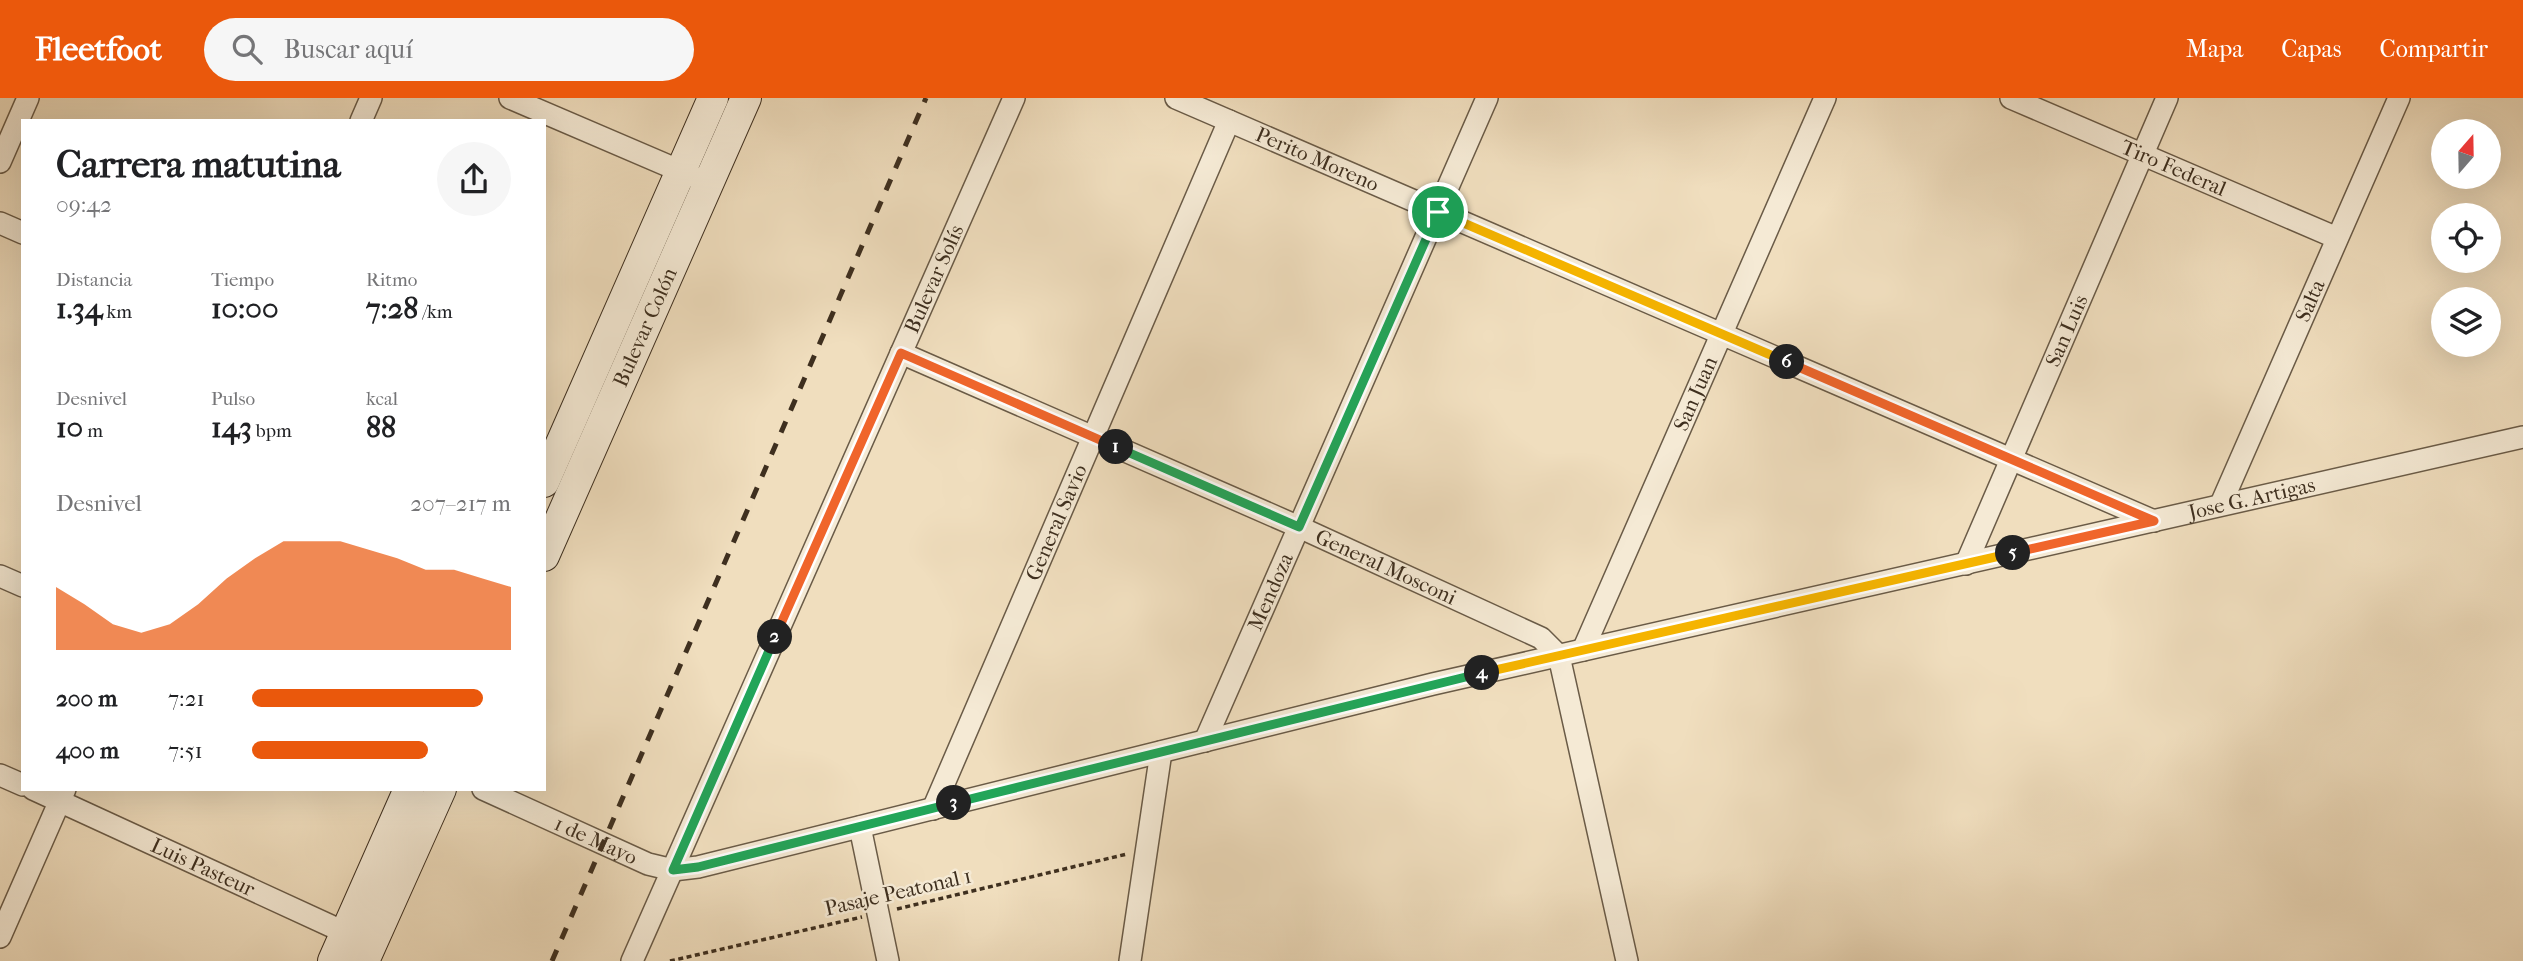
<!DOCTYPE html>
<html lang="es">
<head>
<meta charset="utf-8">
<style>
  body { margin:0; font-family:"IM FELL French Canon",serif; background:#f6f6f6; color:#202124; height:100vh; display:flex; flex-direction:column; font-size:26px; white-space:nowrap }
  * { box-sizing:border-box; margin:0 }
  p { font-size:23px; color:#757577 }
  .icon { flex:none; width:38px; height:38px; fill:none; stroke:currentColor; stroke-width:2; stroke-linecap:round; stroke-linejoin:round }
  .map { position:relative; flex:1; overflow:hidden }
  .panel { position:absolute; left:21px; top:21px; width:525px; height:672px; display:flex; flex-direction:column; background:#fff; border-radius:0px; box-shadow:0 7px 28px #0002 }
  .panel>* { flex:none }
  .needle { width:46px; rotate:20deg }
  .fabs { position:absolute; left:2431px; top:21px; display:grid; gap:14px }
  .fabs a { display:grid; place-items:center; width:70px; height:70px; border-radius:50%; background:#fff; box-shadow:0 7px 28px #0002; font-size:35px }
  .pin { position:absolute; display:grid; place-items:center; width:60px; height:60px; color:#fff; margin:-30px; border:4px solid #fff; border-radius:50%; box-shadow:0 2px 7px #0007 }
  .km { position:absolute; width:35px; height:35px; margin:-18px; border-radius:50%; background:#222; color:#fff; font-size:19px; line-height:35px; text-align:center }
  .round { display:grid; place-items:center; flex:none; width:74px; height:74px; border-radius:37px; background:#f6f6f6 }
  .summary { display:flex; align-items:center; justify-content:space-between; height:119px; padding:0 35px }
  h1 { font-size:38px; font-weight:700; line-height:52px }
  .figures { display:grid; grid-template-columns:repeat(3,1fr); gap:10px; height:119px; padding:7px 35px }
  .figures div { display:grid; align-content:center }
  .figures b { font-size:30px; font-weight:700 }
  .figures small { font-size:19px; font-weight:400 }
  .figures p { font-size:19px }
  .chart { height:196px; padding:14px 35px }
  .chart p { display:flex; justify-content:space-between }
  .chart svg { width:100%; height:126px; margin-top:7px; fill:#ea580c; opacity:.7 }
  ul { padding:0 35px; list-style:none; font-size:23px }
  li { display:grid; grid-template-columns:112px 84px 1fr; align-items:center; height:52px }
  li i { height:18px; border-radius:9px; background:#ea580c }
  header { display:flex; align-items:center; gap:42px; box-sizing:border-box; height:98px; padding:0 35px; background:#ea580c; color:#fff }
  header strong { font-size:33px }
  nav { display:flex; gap:38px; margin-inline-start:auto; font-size:24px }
  .search { width:490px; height:63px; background:#f6f6f6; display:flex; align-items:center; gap:18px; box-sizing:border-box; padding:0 24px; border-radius:38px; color:#757577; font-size:26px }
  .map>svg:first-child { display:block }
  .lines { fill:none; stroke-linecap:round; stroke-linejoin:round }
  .street-casing { stroke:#6a5b47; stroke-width:24 }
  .secondary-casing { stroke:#3e2f1f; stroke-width:32 }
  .path { stroke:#3e2f1f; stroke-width:3.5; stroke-dasharray:5 3.5; stroke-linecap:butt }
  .street { stroke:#f5ead5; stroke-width:21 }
  .secondary { stroke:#f5ead5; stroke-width:30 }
  .rail { stroke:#3e2f1f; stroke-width:5; stroke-dasharray:12 12; stroke-linecap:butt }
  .split-1-casing { stroke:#fff; stroke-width:14 }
  .split-2-casing { stroke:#fff; stroke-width:14 }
  .split-3-casing { stroke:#fff; stroke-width:14 }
  .split-4-casing { stroke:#fff; stroke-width:14 }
  .split-5-casing { stroke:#fff; stroke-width:14 }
  .split-6-casing { stroke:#fff; stroke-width:14 }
  .split-7-casing { stroke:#fff; stroke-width:14 }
  .split-1 { stroke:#22a559; stroke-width:9 }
  .split-2 { stroke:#f0652b; stroke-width:9 }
  .split-3 { stroke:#22a559; stroke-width:9 }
  .split-4 { stroke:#22a559; stroke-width:9 }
  .split-5 { stroke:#f5b400; stroke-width:9 }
  .split-6 { stroke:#f0652b; stroke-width:9 }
  .split-7 { stroke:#f5b400; stroke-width:9 }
  .labels { text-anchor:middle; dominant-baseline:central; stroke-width:5; stroke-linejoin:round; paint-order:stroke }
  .street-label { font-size:21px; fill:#3e2f1f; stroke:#f5ead5 }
</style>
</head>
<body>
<header>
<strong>Fleetfoot</strong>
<div class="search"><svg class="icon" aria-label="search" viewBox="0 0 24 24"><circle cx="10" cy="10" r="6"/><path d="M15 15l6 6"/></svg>Buscar aquí</div>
<nav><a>Mapa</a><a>Capas</a><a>Compartir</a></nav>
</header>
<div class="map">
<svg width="2523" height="863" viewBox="0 0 2523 863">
  <rect width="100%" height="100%" fill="#f0debe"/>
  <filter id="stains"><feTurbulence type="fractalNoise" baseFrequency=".00286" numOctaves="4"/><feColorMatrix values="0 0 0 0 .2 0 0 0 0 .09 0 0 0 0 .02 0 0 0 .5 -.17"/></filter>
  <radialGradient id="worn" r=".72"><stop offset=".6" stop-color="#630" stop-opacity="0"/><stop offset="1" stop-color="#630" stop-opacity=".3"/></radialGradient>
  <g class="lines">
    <g class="street-casing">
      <g id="street">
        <path d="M510 0 692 78"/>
        <path id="s1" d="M1176 0 2154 423"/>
        <path id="s2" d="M2011 0 2337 140"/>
        <path d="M361 23 371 0"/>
        <path d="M0 64 28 0"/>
        <path d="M0 125 23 135"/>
        <path id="s3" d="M901 255 1299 429 1541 540 1559 558 1627 863"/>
        <path id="s4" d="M2221 406 2399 0"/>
        <path id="s5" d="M1966 466 2167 0"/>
        <path d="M0 478 23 488"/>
        <path id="s6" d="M1583 552 1825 0"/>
        <path id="s7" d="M1205 643 1487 0"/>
        <path d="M0 677 23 687"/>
        <path id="s8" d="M33 691 357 840"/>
        <path id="s9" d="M483 691 648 766 673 772 698 769 1433 586 2523 339"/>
        <path id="s10" d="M933 711 1229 23"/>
        <path d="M860 729 888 863"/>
        <path d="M0 839 65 691"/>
        <path id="s11" d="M632 863 1014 0"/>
        <path d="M1130 863 1161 654"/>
      </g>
    </g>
    <g class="secondary-casing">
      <g id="secondary">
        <path d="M544 384 713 0"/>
        <path id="s12" d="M544 458 746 0"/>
        <path d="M333 863 409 691"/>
        <path d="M364 863 441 691"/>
      </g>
    </g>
    <path class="path" d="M897 811 1127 756
      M670 863 862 819"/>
    <use href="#street" class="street"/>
    <use href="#secondary" class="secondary"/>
    <path class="rail" d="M552 863 926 0"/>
  </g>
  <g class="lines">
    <g class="split-1-casing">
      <path id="split-1" d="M1116 349 1299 429 1438 114"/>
    </g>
    <g class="split-2-casing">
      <path id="split-2" d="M775 539 901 255 1116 349"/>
    </g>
    <g class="split-3-casing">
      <path id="split-3" d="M775 539 673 772 698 769 954 705"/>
    </g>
    <g class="split-4-casing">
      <path id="split-4" d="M954 705 1482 575"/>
    </g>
    <g class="split-5-casing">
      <path id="split-5" d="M1482 575 2013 455"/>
    </g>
    <g class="split-6-casing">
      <path id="split-6" d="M1787 264 2154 423 2013 455"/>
    </g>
    <g class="split-7-casing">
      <path id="split-7" d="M1438 114 1787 264"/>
    </g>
    <use href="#split-1" class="split-1"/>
    <use href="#split-2" class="split-2"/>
    <use href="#split-3" class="split-3"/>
    <use href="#split-4" class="split-4"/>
    <use href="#split-5" class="split-5"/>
    <use href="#split-6" class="split-6"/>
    <use href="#split-7" class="split-7"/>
  </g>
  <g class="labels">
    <g class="street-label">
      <text stroke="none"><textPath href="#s1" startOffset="154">Perito Moreno</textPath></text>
      <text stroke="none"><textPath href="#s2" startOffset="177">Tiro Federal</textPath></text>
      <text stroke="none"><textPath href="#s11" startOffset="746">Bulevar Solís</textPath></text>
      <text stroke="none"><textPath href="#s4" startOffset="222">Salta</textPath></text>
      <text stroke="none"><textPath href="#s12" startOffset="250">Bulevar Colón</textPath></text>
      <text stroke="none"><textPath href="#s5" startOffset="254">San Luis</textPath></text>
      <text stroke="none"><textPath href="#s6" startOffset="280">San Juan</textPath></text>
      <text stroke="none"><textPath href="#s9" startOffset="1829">Jose G. Artigas</textPath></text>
      <text stroke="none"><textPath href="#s10" startOffset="312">General Savio</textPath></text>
      <text stroke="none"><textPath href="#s3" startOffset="530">General Mosconi</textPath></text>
      <text stroke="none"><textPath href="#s7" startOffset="163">Mendoza</textPath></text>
      <text stroke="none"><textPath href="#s9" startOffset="124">1 de Mayo</textPath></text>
      <text stroke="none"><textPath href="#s8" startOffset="187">Luis Pasteur</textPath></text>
      <text transform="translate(898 794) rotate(-13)">Pasaje Peatonal 1</text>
    </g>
  </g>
  <rect width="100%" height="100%" filter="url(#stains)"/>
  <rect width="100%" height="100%" fill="url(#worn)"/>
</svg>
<div class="fabs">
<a><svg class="needle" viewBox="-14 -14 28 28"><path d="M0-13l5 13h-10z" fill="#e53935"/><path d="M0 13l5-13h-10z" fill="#757577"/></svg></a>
<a><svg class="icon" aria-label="locate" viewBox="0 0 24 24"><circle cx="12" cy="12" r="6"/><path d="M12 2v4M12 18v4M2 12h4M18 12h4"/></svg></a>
<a><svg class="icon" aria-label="layers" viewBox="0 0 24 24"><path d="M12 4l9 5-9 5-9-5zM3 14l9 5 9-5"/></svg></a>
</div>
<div class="pin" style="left:1438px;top:114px;background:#1e9e55"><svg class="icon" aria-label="arrive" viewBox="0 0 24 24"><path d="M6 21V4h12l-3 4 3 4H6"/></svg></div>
<b class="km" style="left:1116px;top:349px">1</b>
<b class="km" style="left:775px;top:539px">2</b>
<b class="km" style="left:954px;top:705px">3</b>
<b class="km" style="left:1482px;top:575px">4</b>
<b class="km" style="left:2013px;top:455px">5</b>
<b class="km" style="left:1787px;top:264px">6</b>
<section class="panel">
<div class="summary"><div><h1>Carrera matutina</h1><p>09:42</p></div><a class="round"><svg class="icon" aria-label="share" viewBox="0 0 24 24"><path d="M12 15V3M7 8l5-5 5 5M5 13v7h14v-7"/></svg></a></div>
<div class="figures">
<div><p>Distancia</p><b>1.34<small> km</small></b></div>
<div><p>Tiempo</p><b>10:00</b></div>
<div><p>Ritmo</p><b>7:28<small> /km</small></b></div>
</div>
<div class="figures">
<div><p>Desnivel</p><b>10<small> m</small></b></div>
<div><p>Pulso</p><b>143<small> bpm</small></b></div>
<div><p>kcal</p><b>88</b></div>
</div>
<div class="chart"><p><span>Desnivel</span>207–217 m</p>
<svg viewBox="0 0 160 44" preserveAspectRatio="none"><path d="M0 44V22L10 28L20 35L30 38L40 35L50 28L60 19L70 12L80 6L90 6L100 6L110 9L120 12L130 16L140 16L150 19L160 22V44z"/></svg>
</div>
<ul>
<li><b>200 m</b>7:21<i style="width:89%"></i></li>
<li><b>400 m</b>7:51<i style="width:68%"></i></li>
</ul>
</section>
</div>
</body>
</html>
